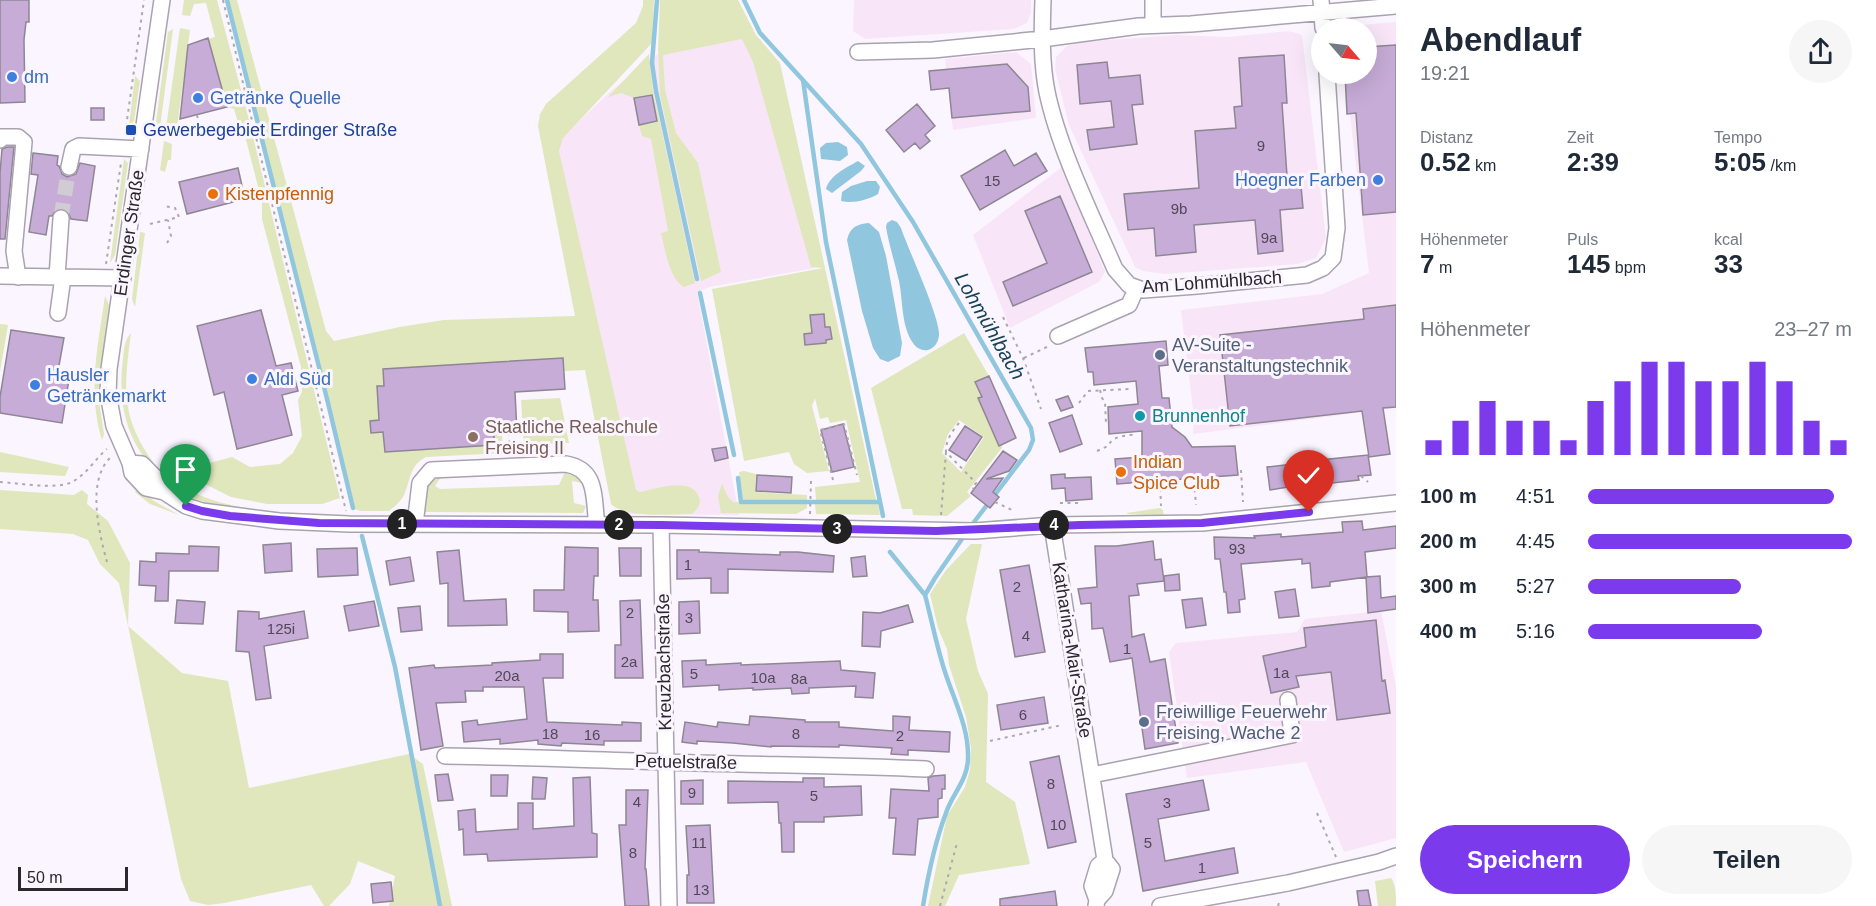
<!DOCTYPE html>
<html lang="de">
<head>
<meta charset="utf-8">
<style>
  body { margin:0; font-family:Helvetica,sans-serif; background:#f6f6f7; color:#1f2937; height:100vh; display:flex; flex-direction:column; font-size:22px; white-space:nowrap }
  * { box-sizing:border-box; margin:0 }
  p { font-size:20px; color:#747a83 }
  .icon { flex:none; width:33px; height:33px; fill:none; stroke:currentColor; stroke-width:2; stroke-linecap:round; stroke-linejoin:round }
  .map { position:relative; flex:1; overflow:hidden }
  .sheet { display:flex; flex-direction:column; background:#fff; width:480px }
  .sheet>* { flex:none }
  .needle { width:39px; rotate:118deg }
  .tools { position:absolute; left:1311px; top:18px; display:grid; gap:12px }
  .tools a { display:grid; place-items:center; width:66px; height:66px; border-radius:50%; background:#fff; box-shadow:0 6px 24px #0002; font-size:30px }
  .scale { position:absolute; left:18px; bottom:15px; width:110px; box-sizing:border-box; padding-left:6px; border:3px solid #2b272d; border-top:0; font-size:16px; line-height:21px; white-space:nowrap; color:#2b272d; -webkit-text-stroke:4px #faf5fe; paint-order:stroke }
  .pin { position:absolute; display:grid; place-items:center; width:51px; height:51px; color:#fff; margin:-62px -26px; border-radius:50% 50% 50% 0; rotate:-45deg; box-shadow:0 0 6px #0007 }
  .pin .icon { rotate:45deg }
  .km { position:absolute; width:30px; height:30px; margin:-15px; border-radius:50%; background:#222; color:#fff; font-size:16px; line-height:30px; text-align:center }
  .round { display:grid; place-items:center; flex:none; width:63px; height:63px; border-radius:32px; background:#f6f6f7 }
  .summary { display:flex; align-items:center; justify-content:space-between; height:102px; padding:0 24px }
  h1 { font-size:33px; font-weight:700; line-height:45px }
  .figures { display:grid; grid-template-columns:repeat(3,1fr); gap:9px; height:102px; padding:6px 24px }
  .figures div { display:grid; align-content:center }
  .figures b { font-size:26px; font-weight:700 }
  .figures small { font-size:16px; font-weight:400 }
  .figures p { font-size:16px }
  .chart { height:168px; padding:12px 24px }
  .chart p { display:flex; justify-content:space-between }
  .chart svg { width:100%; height:108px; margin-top:6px; stroke:#7c3aed; stroke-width:6 }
  .button { display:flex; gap:12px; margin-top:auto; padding:12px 24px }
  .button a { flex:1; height:69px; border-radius:36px; background:#7c3aed; color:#fff; font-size:24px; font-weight:700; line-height:69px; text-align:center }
  .button a+a { background:#f6f6f7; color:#1f2937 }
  ul { padding:0 24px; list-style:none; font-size:20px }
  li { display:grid; grid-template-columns:96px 72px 1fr; align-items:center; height:45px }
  li i { height:15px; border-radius:8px; background:#7c3aed }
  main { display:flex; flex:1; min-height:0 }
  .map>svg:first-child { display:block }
  .industrial { fill:#f8e6f8 }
  .green { fill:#e0e7bc; fill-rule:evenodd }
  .water { fill:#91c6df }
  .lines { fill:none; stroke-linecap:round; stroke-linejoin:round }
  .stream { stroke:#91c6df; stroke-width:4.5 }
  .building { fill:#c6acd7; stroke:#8e8694; stroke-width:1.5 }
  .minor-tunnel { stroke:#d1ccd4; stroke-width:15; stroke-dasharray:15 8; stroke-linecap:butt }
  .minor-casing { stroke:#aaa2b0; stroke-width:18 }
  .path { stroke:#ada8b0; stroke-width:2; stroke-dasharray:3 4.5; stroke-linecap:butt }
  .minor { stroke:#fff; stroke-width:15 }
  .route-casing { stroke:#fff; stroke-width:12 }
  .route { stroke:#7c3aed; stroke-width:8 }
  .shop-dot { fill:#3f7fe0; stroke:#faf5fe; stroke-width:2 }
  .transit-dot { fill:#1a4fb4; stroke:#faf5fe; stroke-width:2 }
  .food-dot { fill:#e8710a; stroke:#faf5fe; stroke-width:2 }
  .service-dot { fill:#5c6f8a; stroke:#faf5fe; stroke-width:2 }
  .culture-dot { fill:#0f9aa8; stroke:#faf5fe; stroke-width:2 }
  .education-dot { fill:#8d6e63; stroke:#faf5fe; stroke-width:2 }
  .labels { text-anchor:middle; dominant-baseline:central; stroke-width:6; stroke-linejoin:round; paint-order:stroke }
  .number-label { font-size:15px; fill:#524858 }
  .shop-label { font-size:18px; fill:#366cbe; stroke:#faf5fe; text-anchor:start }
  .transit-label { font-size:18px; fill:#164399; stroke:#faf5fe; text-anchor:start }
  .food-label { font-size:18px; fill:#c56008; stroke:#faf5fe; text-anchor:start }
  .street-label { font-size:18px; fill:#2b272d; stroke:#faf5fe }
  .service-label { font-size:18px; fill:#4e5e75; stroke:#faf5fe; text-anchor:start }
  .culture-label { font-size:18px; fill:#0d838f; stroke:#faf5fe; text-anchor:start }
  .education-label { font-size:18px; fill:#785e54; stroke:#faf5fe; text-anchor:start }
  .water-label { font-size:20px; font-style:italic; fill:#174356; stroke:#faf5fe }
</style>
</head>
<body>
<main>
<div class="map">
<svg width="1396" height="906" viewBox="0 0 1396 906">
  <rect width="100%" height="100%" fill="#faf5fe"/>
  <path class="industrial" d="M854 0H1031V13L1027 23 1014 29 865 39 853 31Z
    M1396 22V408L1193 434 1194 418 1181 310 1322 294 1369 273 1345 74H1366V28L1340 27Z
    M1289 31 1302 35 1326 238 1316 258 1298 264 1165 274 1143 271 1135 267 1069 125 1055 69 1056 57 1067 46 1082 42 1176 35 1228 37Z
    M744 36 757 62 815 268 710 287 697 292 739 515 626 514 553 153 557 142 612 90 660 52Z
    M1016 52 1031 64 1036 118 953 130 945 59Z
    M1063 166 1105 272 1099 282 1010 328 973 235Z
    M1381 611 1396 687V838L1344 852 1306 762 1187 778 1169 652 1176 643 1297 632 1305 619Z"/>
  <path class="green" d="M184 0H217L249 120 340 498 322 504H267L231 497 179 471 232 457 250 467 280 464 293 453 302 436 298 400 302 392 301 367 262 219V202L244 132H241L234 109 227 107 208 39 215 37 206 3 194 4 190 16 182 15Z
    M229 0H237L326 331 334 341 400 327 444 320 575 316 538 126 540 114 546 104 636 23 643 6V0H654L652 43 563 138 559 151 636 490 640 492C656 489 691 476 699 497 702 505 697 509 692 514 670 514 627 519 611 504L585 370 564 371 563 358 383 369 384 386H377L491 413 371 421V432H383L385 452 494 445V434H502L503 453 426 457C408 466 411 482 403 497 399 503 394 507 389 511H360L355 509Z
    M660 0H738L756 35 780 63 876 500H816L815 487 860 482 846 420 830 423 828 417 820 419 815 398 812 406 829 471 807 473 794 464 789 452 744 461 712 289 823 268 811 267 753 62 742 39 663 55 665 90 676 133 698 163 721 272 701 281 660 95 658 49Z
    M180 28 190 30 177 127 174 129 166 128Z
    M173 29 160 127 156 122 168 32Z
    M649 54 653 91 695 283 684 287C669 279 665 249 661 233L668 231 651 139 642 136 639 125 657 121 652 95 634 98 621 93 608 97Z
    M135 76 140 81 134 121 129 125Z
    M164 141 172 144 171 160H168L165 172 160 170Z
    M124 159 128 163 115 255 110 263Z
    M140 232 145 233 135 307 132 299Z
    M105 296 109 305 98 395 104 434 102 440C87 391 98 346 105 296Z
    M0 324 8 325 0 372Z
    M131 333C124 387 120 416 153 462L150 465C124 434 118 398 123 359 124 349 124 341 131 333Z
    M964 333 989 376 975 382 982 397 978 398 996 440 1002 444V448L967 492 971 496 947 516 913 515 912 509H902L871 388ZM959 420 984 437 961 472 942 453 948 434Z
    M560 398 569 443 524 445 521 400Z
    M0 452 69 467 65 476 0 472Z
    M160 469C190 499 229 505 269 513L199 501 184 494 160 476 156 472Z
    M744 471 756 474 755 492 807 495V501L743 500 739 472Z
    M565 472 578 475 582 481V483L572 481 574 503 586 506 583 513 425 512C419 498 426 479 441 477L435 486 440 489 559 485Z
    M722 484 728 497 733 502 807 504V508L796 514 721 513 718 496Z
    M138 487 154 501 179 515 150 504 135 492Z
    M0 490 74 495 82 490 88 495 87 504 108 521 130 563 128 626 182 673 228 681 249 788 409 754 423 764 452 906H389L395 876 358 861 350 884 329 906H324L311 885 224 903 208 905 190 901 181 879 119 583 100 564 88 540 73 534 0 529Z
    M815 504H878L880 515 816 514Z
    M1160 508 1163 510 1164 516 1127 514V513Z
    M971 544H982L966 619 978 671 988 694 986 782 1015 802 1030 864 959 875 945 906H928L947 816 965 787 970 770 971 748 966 717 949 665 947 649 938 628 930 594 946 570Z
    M1391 878C1396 884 1396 897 1396 906H1378L1375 881Z"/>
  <path class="water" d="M838 142 847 147 848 155 840 161 821 159 820 148 826 143Z
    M858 161 865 166 861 171 832 193 826 189C830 175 846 168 858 161Z
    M867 181H876L880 187 878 194C868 200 852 204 841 201L842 192 851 186Z
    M892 220 897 222 901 228C908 249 941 319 939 336 938 342 935 348 928 350 922 351 916 348 913 343 901 326 903 300 899 281 895 263 889 245 886 227L887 223Z
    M869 223 879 232 886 256 902 343 900 356 888 362 880 359 873 348 862 311 847 240C850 227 857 224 869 223Z"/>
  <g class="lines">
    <path class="stream" d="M227 0 328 403 353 508
      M657 0 652 63 656 91 697 279
      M744 0 760 33 861 144 913 222 1031 428 1033 440 1029 450 971 526
      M803 80 826 242 883 516
      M700 293 734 455
      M738 478 741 502H880
      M362 536 395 667 440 906
      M890 552 925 595
      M923 906C928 875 935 842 946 813 952 794 968 780 968 758 969 729 955 702 946 675 937 649 932 621 925 595L935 578 966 533"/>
  </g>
  <path class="building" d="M0 0H29V22H26L24 40 25 102 0 103Z
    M208 38 227 107 180 119 188 45Z
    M1396 45V212L1363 215 1356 113 1347 114 1345 74H1366V47Z
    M1284 55 1287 103H1282L1287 176 1300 175 1303 208 1280 210 1283 251 1258 254 1255 220 1194 225 1196 252 1156 256 1154 228 1128 230 1124 194 1199 188 1195 131 1236 128 1234 107 1242 106 1239 58Z
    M1107 62 1109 78 1140 75 1143 104 1132 105 1137 144 1090 150 1087 130 1114 127 1111 101 1080 104 1077 65Z
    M1007 64 1028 87 1030 111 952 118 949 88 931 90 929 71Z
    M652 95 657 121 639 125 634 98Z
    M917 104 935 126 925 135 930 141 920 149 915 143 904 152 886 130Z
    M91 108H104V120H91Z
    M7 147H14L5 239H0V173L2 149Z
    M1005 150 1014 166 1036 153 1047 171 980 210 961 176Z
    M33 153 58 156 57 165 59 166 62 174 67 177 76 174 80 163 95 166 87 221 71 219 67 210 61 208 56 210 52 216H49L46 235 29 232 38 175 31 174Z
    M238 168 245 199 187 214 179 182Z
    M1060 196 1092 272 1013 306 1003 282 1047 263 1025 211Z
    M1396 305V407L1383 408 1390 454 1369 457 1362 411 1230 426 1220 335 1364 319 1363 309Z
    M261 310 276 366 291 363 298 391 282 395 292 435 237 449 224 392 214 395 197 326Z
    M824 314 825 327H830L832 339 826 340V343L805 345 804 334 812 333 810 315Z
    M11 330 64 338 58 371 70 373 62 423 0 413V397Z
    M1166 341 1168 365 1159 366 1162 398H1169L1172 427 1185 437 1192 447 1235 446 1238 475 1117 484 1115 459 1142 457V431L1109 434 1108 407 1138 404 1136 381 1094 385 1093 372H1088L1085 348Z
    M563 358 565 389 515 392 517 433 494 434V445L385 452 383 432 371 433 370 421 379 420 377 386H384L383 369Z
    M989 376 1016 438 999 446 978 398 982 397 975 382Z
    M1068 396 1073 407 1061 411 1056 400Z
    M1072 415 1082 444 1060 452 1049 423Z
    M843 424 854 467 832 472 821 430Z
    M965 426 982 437 966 461 949 450Z
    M726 447 728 458 715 461 712 449Z
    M1003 451 1017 460 1009 471 986 479 1003 478 993 492 999 497 990 508 971 493Z
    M1368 455 1371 475 1358 476 1359 480 1323 484V482L1312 483 1270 490 1267 467 1293 464V471L1321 468 1320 460Z
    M1065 474V478L1091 477 1092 499 1066 501 1065 488 1052 489 1051 475Z
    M757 475 792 477 791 493 756 491Z
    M1362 521 1363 530 1396 526V548L1365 552 1367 577 1330 582V586L1312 588 1310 563 1302 564V559L1241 564 1245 599 1239 600 1240 612 1228 613 1226 592H1224L1220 559H1215L1214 537 1255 538 1254 536 1281 534V537L1343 532 1342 522Z
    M1153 541 1155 560 1161 559 1164 581 1137 584 1139 595 1129 596 1132 637 1144 634 1150 662 1165 659 1178 743 1145 749 1132 658 1110 662 1103 628 1092 629 1091 603 1081 604 1078 589 1097 587 1095 546H1117Z
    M291 543 292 571 265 573 263 545Z
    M189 546 219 547 218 571H169L168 601H155L156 586 139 585 140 561 156 562V553L189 554Z
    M565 547 598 548V576H594L593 600H598L599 631 568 632V612L534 611V590H564Z
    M357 548 358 575 318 577 317 549Z
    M619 548H641V576H620Z
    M459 550 464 601 506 599 507 625 448 626V583L440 584 437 552Z
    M677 550H699V552L780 555V552H798L834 556 833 572 728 569V593H711V578L677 579Z
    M865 556 867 576 853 577 851 558Z
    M410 557 414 581 390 585 386 561Z
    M1029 565 1045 652 1015 657 1000 570Z
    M1179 574 1180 590 1165 591 1164 576Z
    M1380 576 1381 598 1396 596V609L1368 613 1366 577Z
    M1295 589 1299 616 1279 618 1275 592Z
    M1202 598 1206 625 1186 628 1182 600Z
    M177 600 205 602 203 624 175 623Z
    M640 600 643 678H615V645H621L620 601Z
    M374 601 379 626 349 631 344 606Z
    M699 601 700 633 679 634V602Z
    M908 605 913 622 881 631 880 647 862 646 863 612 880 613Z
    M420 606 422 630 401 632 398 608Z
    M238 611 259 612V619L304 611 308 638 264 646 271 698 256 700 249 652 236 651Z
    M1376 620 1382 681 1385 680 1390 713 1337 720 1331 672 1296 676 1299 687 1271 693 1263 656 1306 647 1304 628Z
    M540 654H563V678H543L547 722 622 725V722L641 723V741H604V745L562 743 561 746 538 744V740L500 744V739L464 742 462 722 477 720 478 725 527 719 524 687H483V691H465L466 702 436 703 443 746 421 750 409 668 434 665 435 668 492 665V663L540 660Z
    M706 660V665L741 663V665L840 661 841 670 875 673 873 698 855 697 856 686 809 688V693L792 694 791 688 753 690V688L719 690V685L683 687 682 661Z
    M1044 697 1048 723 1001 730 997 705Z
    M750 716 805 720V722H839V727L893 731V716L910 717 909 730 950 732 949 752 908 750V755L891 754 892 748 839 745V747L771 746V747L733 743 697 741V744L682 742 685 722 717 727 718 722 749 725Z
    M1059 756 1076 842 1048 848 1030 762Z
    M448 774 453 800 438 801 435 775Z
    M491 775H508L507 796H491Z
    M945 775V789H942V798L938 799V817L918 819 915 855 893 854 896 818H889L891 789 929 791 928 778 933 776Z
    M533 777 547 778 545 799H532Z
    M590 777 592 833 597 834V857L488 861 487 854 464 855 463 829 459 830 458 811 475 809 476 832 518 829V803H533V829L574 826 573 778Z
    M803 778H824V787L861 786 862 815 824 817V822H794V852H782L781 823H779L778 802 728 803V781L803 782Z
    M703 780V804H681V781Z
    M1203 780 1209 810 1158 819 1165 861 1234 848 1238 873 1143 891 1126 794Z
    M626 790H648L645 869H646L649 906H625L619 825H626Z
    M710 825 714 903H687V875H689L686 826Z
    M391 882 393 901 373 903 371 884Z
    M1368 890 1371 906H1359L1357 891Z
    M1055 891 1057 906H1000V899Z"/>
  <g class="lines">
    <path class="minor-tunnel" d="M61 218 69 167"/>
    <g class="minor-casing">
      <path id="minor" d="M162 0 109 369 108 394 114 426 130 463 132 473 146 488 164 492 186 506 202 511 279 521 349 524 661 525 975 531 1052 525 1202 523 1396 503
        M1043 0C1042 30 1041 62 1047 92 1059 149 1092 216 1115 269L1129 285 1143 290 1197 286 1307 275 1323 268 1333 258 1337 228 1327 74
        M1321 0 1323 28
        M1153 25V0
        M858 52 933 50 1042 39 1139 26 1191 24 1396 6
        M0 140V137H18L24 142 14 251 18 277
        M69 167 73 149 79 146 141 149
        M0 276 123 278
        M57 277 61 218
        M58 313 63 277
        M1058 336 1129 305 1136 289
        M130 463 142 464 156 478 164 492
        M415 524 420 483 431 470 566 464C599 470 593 499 597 525
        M661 525 669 906
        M1052 525 1105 860 1112 869 1105 891 1097 900 1096 906
        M445 756C519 757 592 760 665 762 752 765 839 765 926 769
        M1092 775 1292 735 1288 700
        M1097 900 1092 886 1098 866 1105 860
        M1160 906 1288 883 1379 862 1396 856"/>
    </g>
    <path class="path" d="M223 0 346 511
      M197 115 201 132
      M125 134 144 0
      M150 224 179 217 175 208 164 206
      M167 243 171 236 168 220
      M106 264 121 163
      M1003 317 1023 358 1041 409
      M1024 358 1049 346
      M1100 390 1102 398 1105 402 1106 424
      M1079 403 1088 391 1129 389
      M959 423C952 431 945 442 946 452L976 483 972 488 974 489
      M509 433 510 451
      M1097 451 1108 446C1113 435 1126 436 1137 434
      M1241 470 1243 502
      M1361 476 1368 482
      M833 480 820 430 844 424 857 475
      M1160 481 1161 506
      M0 482C18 483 57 490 72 482 86 475 95 459 107 449
      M1194 482 1196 505
      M1290 488V490L1300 489
      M1313 490 1320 482
      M995 502 1014 511
      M1060 503H1078V500
      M810 514 811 481
      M941 515 946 452
      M107 562C99 533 86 480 111 457
      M990 741 1062 725
      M1317 813 1336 857
      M940 906 957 843
      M1278 906 1280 900"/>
    <use href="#minor" class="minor"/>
  </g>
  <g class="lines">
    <g class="route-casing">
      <path id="route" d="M186 506 202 511 230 516 319 523 661 525 936 531 1080 525 1202 523 1309 512"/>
    </g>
    <use href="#route" class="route"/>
  </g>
  <g class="shop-dot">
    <circle cx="12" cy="77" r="6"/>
    <circle cx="198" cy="98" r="6"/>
    <circle cx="1378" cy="180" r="6"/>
    <circle cx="252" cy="379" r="6"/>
    <circle cx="35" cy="385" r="6"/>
  </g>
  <rect class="transit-dot" x="125" y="124" width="12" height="12" rx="3"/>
  <g class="food-dot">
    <circle cx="213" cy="194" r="6"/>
    <circle cx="1121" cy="472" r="6"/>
  </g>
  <g class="service-dot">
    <circle cx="1160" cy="355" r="6"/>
    <circle cx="1144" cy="722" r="6"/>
  </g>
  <circle class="culture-dot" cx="1140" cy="416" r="6"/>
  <circle class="education-dot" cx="473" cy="437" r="6"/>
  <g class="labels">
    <g class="number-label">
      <text x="1261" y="145">9</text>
      <text x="992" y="180">15</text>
      <text x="1179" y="208">9b</text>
      <text x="1269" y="237">9a</text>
      <text x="1237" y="548">93</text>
      <text x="688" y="564">1</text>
      <text x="1017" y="586">2</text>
      <text x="630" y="612">2</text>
      <text x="689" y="617">3</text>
      <text x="281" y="628">125i</text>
      <text x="1026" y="635">4</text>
      <text x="1127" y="648">1</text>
      <text x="629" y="661">2a</text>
      <text x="1281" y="672">1a</text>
      <text x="694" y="673">5</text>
      <text x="507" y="675">20a</text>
      <text x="763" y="677">10a</text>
      <text x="799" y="678">8a</text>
      <text x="1023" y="714">6</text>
      <text x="550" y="733">18</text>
      <text x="796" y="733">8</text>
      <text x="592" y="734">16</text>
      <text x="900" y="735">2</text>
      <text x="1051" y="783">8</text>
      <text x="692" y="792">9</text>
      <text x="814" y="795">5</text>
      <text x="637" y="801">4</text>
      <text x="1167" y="802">3</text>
      <text x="1058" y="824">10</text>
      <text x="699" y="842">11</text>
      <text x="1148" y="842">5</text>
      <text x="633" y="852">8</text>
      <text x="1202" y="867">1</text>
      <text x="701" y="889">13</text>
    </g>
    <g class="shop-label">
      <text x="24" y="77">dm</text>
      <text x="210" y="98">Getränke Quelle</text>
      <text x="1366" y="180" text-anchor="end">Hoegner Farben</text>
      <text x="47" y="375">Hausler<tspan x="47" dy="21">Getränkemarkt</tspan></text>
      <text x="264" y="379">Aldi Süd</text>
    </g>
    <g class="transit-label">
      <text x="143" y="130">Gewerbegebiet Erdinger Straße</text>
    </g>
    <g class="food-label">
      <text x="225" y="194">Kistenpfennig</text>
      <text x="1133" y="462">Indian<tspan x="1133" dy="21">Spice Club</tspan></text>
    </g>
    <g class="street-label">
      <text transform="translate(129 233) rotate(-82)">Erdinger Straße</text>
      <text transform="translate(1212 282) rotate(-4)">Am Lohmühlbach</text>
      <text transform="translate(1072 650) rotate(81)">Katharina-Mair-Straße</text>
      <text transform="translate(664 662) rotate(-91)">Kreuzbachstraße</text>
      <text transform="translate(686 762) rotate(1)">Petuelstraße</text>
    </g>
    <g class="service-label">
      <text x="1172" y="345">AV-Suite -<tspan x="1172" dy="21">Veranstaltungstechnik</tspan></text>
      <text x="1156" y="712">Freiwillige Feuerwehr<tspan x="1156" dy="21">Freising, Wache 2</tspan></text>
    </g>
    <g class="culture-label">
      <text x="1152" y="416">Brunnenhof</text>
    </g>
    <g class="education-label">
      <text x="485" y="427">Staatliche Realschule<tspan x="485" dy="21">Freising II</tspan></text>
    </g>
    <g class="water-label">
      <text transform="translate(990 326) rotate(60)">Lohmühlbach</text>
    </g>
  </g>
</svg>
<div class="tools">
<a><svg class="needle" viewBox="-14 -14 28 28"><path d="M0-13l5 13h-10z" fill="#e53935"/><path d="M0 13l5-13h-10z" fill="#747a83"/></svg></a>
</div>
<div class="scale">50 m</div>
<div class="pin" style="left:186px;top:506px;background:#1e9e55"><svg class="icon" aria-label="arrive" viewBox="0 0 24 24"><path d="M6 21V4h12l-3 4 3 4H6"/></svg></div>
<div class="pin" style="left:1309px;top:512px;background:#d93025"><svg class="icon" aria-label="check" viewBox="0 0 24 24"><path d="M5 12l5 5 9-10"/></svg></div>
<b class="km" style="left:402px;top:524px">1</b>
<b class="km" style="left:619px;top:525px">2</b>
<b class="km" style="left:837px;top:529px">3</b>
<b class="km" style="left:1054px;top:525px">4</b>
</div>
<section class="sheet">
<div class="summary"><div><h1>Abendlauf</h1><p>19:21</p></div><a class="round"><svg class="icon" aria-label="share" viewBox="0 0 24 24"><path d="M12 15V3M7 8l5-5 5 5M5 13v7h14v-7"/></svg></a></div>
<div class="figures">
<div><p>Distanz</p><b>0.52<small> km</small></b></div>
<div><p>Zeit</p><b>2:39</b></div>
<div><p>Tempo</p><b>5:05<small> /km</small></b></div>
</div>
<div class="figures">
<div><p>Höhenmeter</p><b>7<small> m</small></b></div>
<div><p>Puls</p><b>145<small> bpm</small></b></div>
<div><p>kcal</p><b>33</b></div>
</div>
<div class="chart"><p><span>Höhenmeter</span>23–27 m</p>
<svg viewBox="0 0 160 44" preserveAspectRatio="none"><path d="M5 44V38M15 44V30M25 44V22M35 44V30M45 44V30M55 44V38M65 44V22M75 44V14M85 44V6M95 44V6M105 44V14M115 44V14M125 44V6M135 44V14M145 44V30M155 44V38"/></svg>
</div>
<ul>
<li><b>100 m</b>4:51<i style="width:93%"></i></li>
<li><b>200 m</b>4:45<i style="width:100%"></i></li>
<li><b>300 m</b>5:27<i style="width:58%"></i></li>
<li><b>400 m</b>5:16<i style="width:66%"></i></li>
</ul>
<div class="button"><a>Speichern</a><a>Teilen</a></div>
</section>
</main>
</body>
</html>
